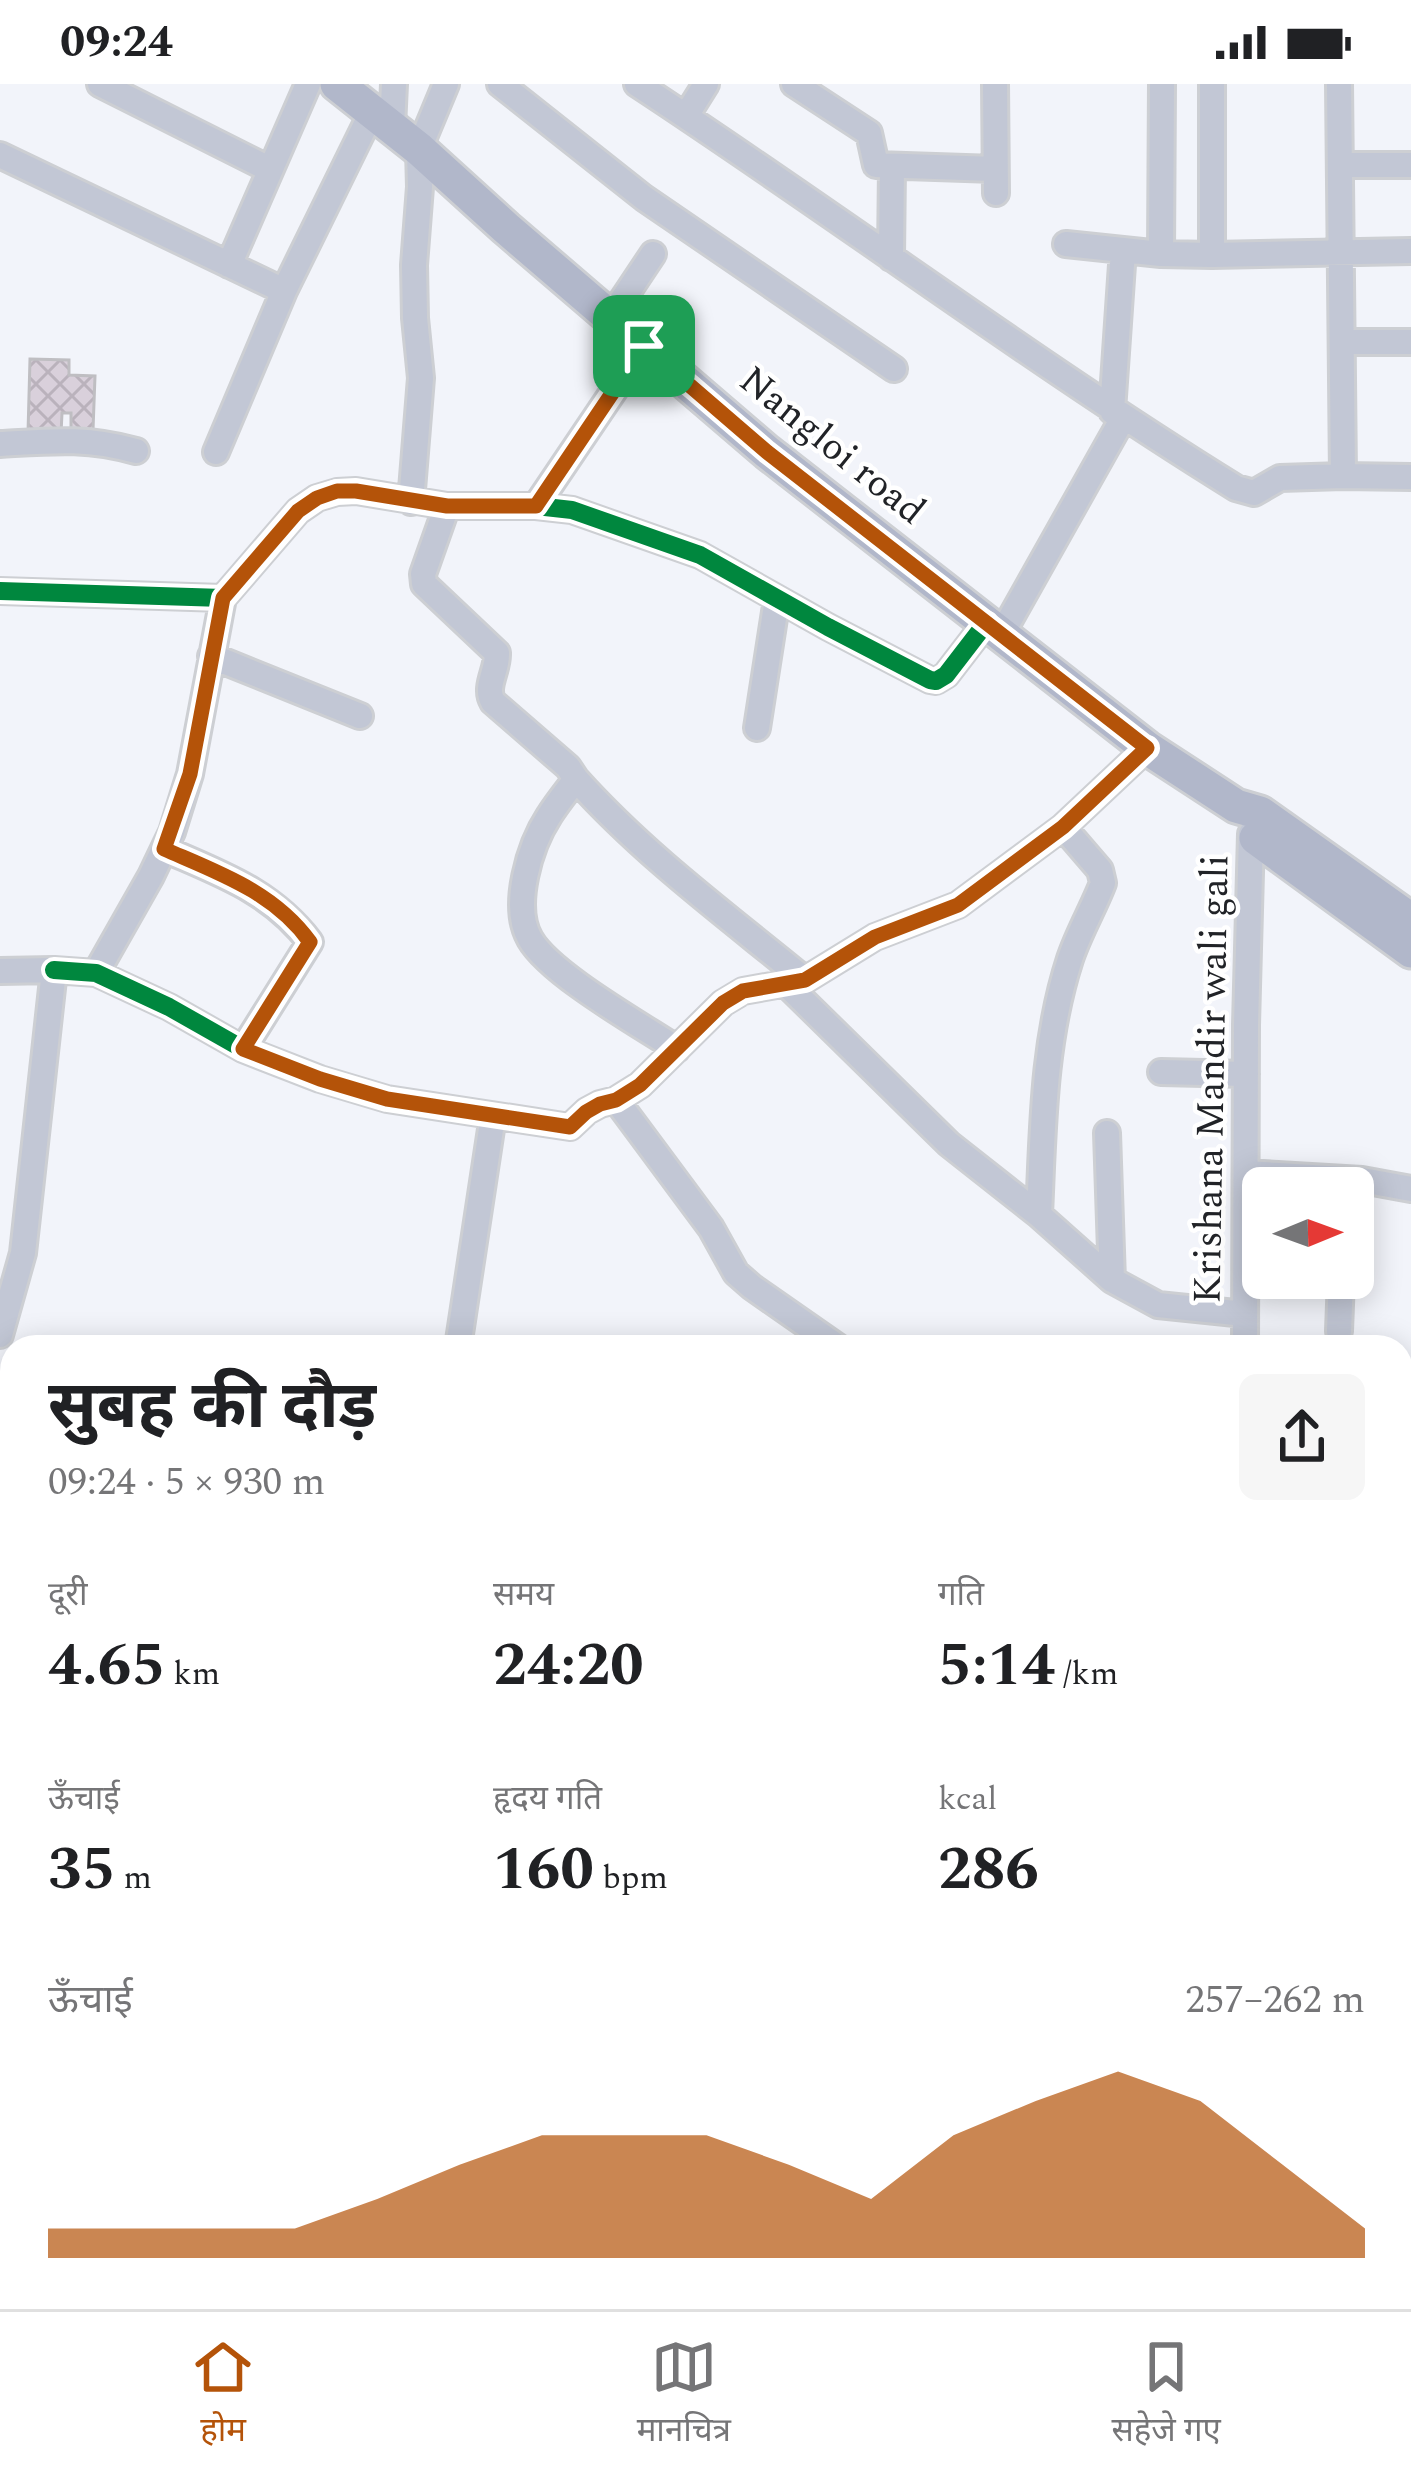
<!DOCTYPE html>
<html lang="hi">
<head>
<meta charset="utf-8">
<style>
  body { margin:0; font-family:Spectral,"Noto Sans Devanagari",serif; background:#f6f6f6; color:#202124; height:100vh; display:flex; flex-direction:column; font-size:45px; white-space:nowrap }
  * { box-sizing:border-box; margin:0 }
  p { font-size:39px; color:#757577 }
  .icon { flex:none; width:66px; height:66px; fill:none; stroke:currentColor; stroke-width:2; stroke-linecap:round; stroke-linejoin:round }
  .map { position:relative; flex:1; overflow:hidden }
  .drawer { position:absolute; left:0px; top:1251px; width:1413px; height:975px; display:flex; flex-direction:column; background:#fff; border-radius:36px 36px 0 0; box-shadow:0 6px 30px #0003 }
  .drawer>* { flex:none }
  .needle { width:78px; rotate:89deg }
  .fabs { position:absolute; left:1242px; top:1083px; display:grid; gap:24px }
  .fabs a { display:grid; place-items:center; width:132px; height:132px; border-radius:18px; background:#fff; box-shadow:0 6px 30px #0003; font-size:60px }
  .pin { position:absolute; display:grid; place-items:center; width:102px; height:102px; color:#fff; margin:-51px; border-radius:24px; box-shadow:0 6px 18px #0006 }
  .round { display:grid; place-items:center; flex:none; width:126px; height:126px; border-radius:18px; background:#f6f6f6 }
  .headline { display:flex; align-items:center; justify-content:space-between; height:204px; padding:0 48px }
  h1 { font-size:66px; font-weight:700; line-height:90px }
  .metrics { display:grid; grid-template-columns:repeat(3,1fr); gap:18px; height:204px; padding:12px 48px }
  .metrics div { display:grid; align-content:center }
  .metrics b { font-size:60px; font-weight:700 }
  .metrics small { font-size:33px; font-weight:400 }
  .metrics p { font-size:33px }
  .chart { height:336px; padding:24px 48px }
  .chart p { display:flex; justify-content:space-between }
  .chart svg { width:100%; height:216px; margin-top:12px; fill:#b45309; opacity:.7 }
  .status { display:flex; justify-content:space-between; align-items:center; height:84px; padding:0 60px; background:#fff; direction:ltr }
  .status svg { height:33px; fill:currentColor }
  .tab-bar { display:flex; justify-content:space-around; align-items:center; height:168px; border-top:3px solid #e0e0e0; background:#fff; font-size:33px; color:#757577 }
  .tab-bar a { display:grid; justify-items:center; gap:6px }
  .tab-bar .current { color:#b45309 }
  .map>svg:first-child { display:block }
  .building { fill:url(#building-cross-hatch); stroke:#bfbec2; stroke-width:3 }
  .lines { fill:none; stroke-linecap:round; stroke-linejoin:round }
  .minor-casing { stroke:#cdcfd3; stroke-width:30 }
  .major-casing { stroke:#cdcfd3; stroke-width:39 }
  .minor { stroke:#c2c7d5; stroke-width:24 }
  .major { stroke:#b1b7ca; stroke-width:33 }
  .cycleway-casing { stroke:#fff; stroke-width:26 }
  .cycleway { stroke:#00873e; stroke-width:18 }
  .route-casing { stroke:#fff; stroke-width:24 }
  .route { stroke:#b45309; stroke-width:15 }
  .labels { text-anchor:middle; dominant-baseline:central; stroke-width:9; stroke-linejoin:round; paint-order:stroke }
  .street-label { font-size:39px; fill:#212327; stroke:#fff }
</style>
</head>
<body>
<div class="status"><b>09:24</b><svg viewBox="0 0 49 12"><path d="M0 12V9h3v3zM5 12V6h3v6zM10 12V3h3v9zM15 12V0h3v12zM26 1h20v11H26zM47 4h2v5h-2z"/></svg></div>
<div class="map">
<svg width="1411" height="2225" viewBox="0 0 1411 2225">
  <defs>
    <pattern id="building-cross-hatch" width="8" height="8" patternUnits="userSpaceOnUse" patternTransform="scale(3)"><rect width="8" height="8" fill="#d9d0db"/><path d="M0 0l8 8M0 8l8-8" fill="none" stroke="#bab2bc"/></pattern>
  </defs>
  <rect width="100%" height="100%" fill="#f2f4fa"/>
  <path class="building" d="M30 275 69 276V291L95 292 93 346 71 345V329H62L61 350 28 349Z"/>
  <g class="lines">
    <g class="minor-casing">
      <path id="minor" d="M100 0 269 85
        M500 0 644 114 894 285
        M637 0C838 132 1031 277 1236 404L1254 409 1280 394 1343 392
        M794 0 869 49 876 81 995 85
        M995 0 996 109
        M1339 0 1343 392 1411 393
        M686 32 706 0
        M392 43 394 0
        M0 71 284 207
        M1340 81H1411
        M1066 160 1161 170 1212 171V0
        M1161 170 1162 0
        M1212 171 1411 167
        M891 174 892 83
        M229 181 308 0
        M611 233 653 170
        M1342 258H1411
        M1112 327 1123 166
        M0 360C51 357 86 353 136 367
        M216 368 284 207 372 28
        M411 418 421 294 415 234 414 181 420 103 419 65 446 0
        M447 422 423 490 424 500 497 569C498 586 484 603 493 618L568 683 576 695
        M536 422 644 262
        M0 507 223 514 298 427 317 414 337 408 356 407 447 422H536L572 426 700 471 828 543 930 596 936 597 946 591 986 539
        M1001 551 1123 334
        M211 572 360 632
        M757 644 777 515
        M164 765C221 790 271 807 310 858L243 965
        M54 886 96 889 169 923 243 965 320 995 387 1015 570 1043 587 1027 600 1020 616 1016 640 1001 723 919 743 907 805 896 875 853 958 821 1063 743 1147 664
        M0 887 54 886 23 1169 0 1251
        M96 889 151 792 172 748 190 690 223 514
        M786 900 949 1060 1039 1131 1112 1196 1158 1221 1245 1230
        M677 965C639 940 550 890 530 855 511 822 530 761 549 732 557 719 567 707 576 695 644 771 727 832 805 896
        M1161 988 1246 990
        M616 1016 711 1144 736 1189 752 1203 838 1263
        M1107 1049 1112 1196
        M1246 1089 1362 1096 1411 1105
        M1039 1131C1043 1045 1043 958 1070 875 1079 848 1093 825 1103 799L1100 786 1063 743
        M1339 1247 1341 1194
        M458 1263 493 1032
        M1245 1263 1246 941 1251 750 1255 743
        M1401 1310H1411
        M0 1314H12
        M1401 1413 1411 1414
        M1401 1515H1411
        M0 1521H12
        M1401 1782H1411
        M1401 1876H1411
        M0 1934H12
        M1401 1983H1411
        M1401 2077H1411
        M0 2197 12 2198
        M78 2214V2225
        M301 2225V2214"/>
    </g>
    <g class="major-casing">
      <path id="major" d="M337 0 419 65 506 144 767 368 1147 664 1236 722 1260 729 1411 836
        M1256 754 1411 867"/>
    </g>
    <use href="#minor" class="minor"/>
    <use href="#major" class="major"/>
    <g class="cycleway-casing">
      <path id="cycleway" d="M0 507 223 514 298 427 317 414 337 408 356 407 447 422H536L572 426 700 471 828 543 930 596 936 597 946 591 986 539
        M54 886 96 889 169 923 243 965 320 995 387 1015 570 1043 587 1027 600 1020 616 1016 640 1001 723 919 743 907 805 896 875 853 958 821 1063 743 1147 664"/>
    </g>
    <use href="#cycleway" class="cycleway"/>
  </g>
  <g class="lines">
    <g class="route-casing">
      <path id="route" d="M644 262 767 368 1147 664 1063 743 958 821 875 853 805 896 743 907 723 919 640 1001 616 1016 600 1020 586 1028 570 1043 387 1015 320 995 243 965 310 858C274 808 219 789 164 765L190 690 223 514 298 427 317 414 337 407H356L447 422H536Z"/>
    </g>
    <use href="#route" class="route"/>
  </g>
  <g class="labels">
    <g class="street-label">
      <text transform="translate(832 362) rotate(39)">Nangloi road</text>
      <text transform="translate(1212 995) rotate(-89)">Krishana Mandir wali gali</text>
    </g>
  </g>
</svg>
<div class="fabs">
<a><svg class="needle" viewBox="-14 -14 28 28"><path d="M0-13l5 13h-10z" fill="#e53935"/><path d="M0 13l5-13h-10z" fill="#757577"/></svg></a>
</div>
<div class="pin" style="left:644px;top:262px;background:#1e9e55"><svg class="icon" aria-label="arrive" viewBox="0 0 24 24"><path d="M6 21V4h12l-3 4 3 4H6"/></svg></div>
<section class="drawer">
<div class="headline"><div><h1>सुबह की दौड़</h1><p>09:24 · 5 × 930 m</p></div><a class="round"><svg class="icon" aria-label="share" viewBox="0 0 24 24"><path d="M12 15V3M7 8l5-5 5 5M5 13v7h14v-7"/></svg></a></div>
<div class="metrics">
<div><p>दूरी</p><b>4.65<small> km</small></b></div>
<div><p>समय</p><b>24:20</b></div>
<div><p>गति</p><b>5:14<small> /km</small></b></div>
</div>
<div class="metrics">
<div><p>ऊँचाई</p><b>35<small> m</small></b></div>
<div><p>हृदय गति</p><b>160<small> bpm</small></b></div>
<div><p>kcal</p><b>286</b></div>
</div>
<div class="chart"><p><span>ऊँचाई</span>257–262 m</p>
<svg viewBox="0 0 160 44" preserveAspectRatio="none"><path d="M0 44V38L10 38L20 38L30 38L40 32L50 25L60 19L70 19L80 19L90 25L100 32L110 19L120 12L130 6L140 12L150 25L160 38V44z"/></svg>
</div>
</section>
</div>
<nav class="tab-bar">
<a class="current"><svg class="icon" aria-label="home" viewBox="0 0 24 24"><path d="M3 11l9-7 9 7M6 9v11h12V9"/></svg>होम</a>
<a><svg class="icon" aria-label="map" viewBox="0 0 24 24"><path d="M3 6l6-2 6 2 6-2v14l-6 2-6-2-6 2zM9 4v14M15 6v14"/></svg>मानचित्र</a>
<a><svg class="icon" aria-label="saved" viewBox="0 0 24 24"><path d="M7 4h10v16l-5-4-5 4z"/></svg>सहेजे गए</a>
</nav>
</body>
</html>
